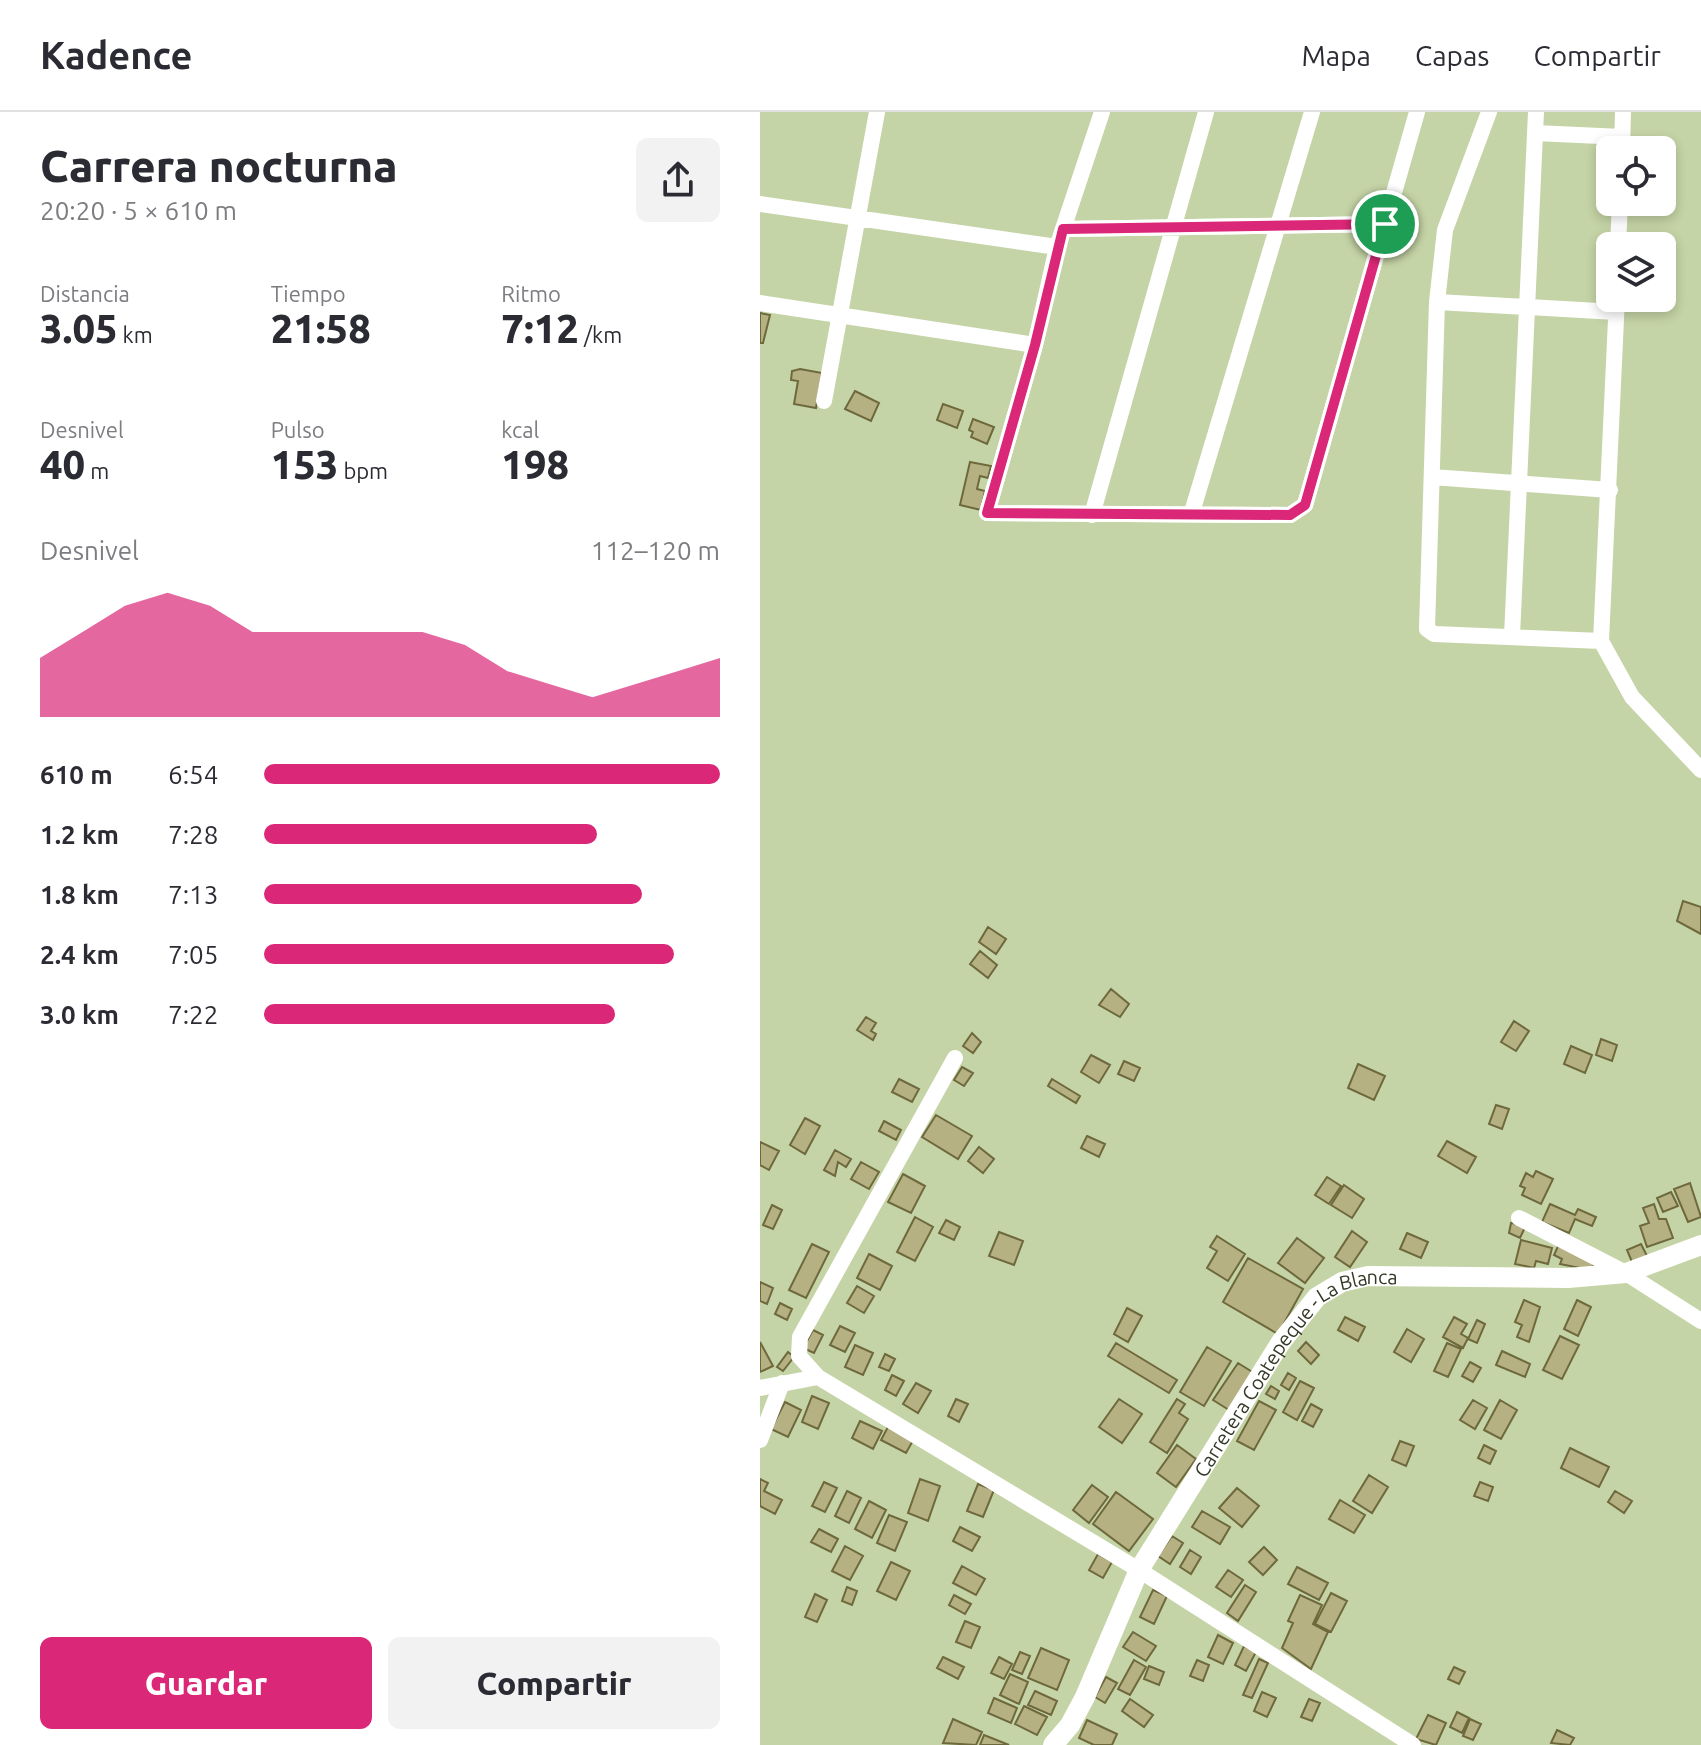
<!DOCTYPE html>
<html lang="es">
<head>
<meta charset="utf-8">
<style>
  body { margin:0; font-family:Ubuntu,sans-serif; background:#f2f2f3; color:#2b2b33; height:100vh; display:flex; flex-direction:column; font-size:30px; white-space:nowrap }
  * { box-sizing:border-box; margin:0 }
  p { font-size:26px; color:#7c7c81 }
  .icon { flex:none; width:44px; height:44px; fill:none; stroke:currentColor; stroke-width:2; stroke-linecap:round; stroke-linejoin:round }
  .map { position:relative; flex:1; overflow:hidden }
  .drawer { display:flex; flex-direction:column; background:#fff; width:760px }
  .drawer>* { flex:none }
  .tools { position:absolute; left:836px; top:24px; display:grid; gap:16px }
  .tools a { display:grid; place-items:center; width:80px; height:80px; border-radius:12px; background:#fff; box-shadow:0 4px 12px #0003; font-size:40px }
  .pin { position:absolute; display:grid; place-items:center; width:68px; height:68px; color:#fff; margin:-34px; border:4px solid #fff; border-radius:50%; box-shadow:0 2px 8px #0007 }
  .round { display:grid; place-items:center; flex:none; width:84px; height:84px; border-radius:12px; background:#f2f2f3 }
  .overview { display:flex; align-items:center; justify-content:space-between; height:136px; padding:0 40px }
  h1 { font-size:44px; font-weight:800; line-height:60px }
  .stats { display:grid; grid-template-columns:repeat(3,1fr); gap:12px; height:136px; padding:8px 40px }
  .stats div { display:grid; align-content:center }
  .stats b { font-size:40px; font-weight:800 }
  .stats small { font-size:22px; font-weight:400 }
  .stats p { font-size:22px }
  .chart { height:224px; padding:16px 40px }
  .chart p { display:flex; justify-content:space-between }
  .chart svg { width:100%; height:144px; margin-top:8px; fill:#db2777; opacity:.7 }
  .cta { display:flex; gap:16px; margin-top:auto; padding:16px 40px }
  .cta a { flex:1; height:92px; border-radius:12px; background:#db2777; color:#fff; font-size:32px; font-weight:800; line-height:92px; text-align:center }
  .cta a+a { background:#f2f2f3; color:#2b2b33 }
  ul { padding:0 40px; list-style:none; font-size:26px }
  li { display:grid; grid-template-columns:128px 96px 1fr; align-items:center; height:60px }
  li i { height:20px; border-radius:10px; background:#db2777 }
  header { display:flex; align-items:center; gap:48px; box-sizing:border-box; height:112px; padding:0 40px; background:#fff; border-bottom:2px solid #e1e1e2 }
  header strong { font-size:38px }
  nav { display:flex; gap:44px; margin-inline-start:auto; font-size:28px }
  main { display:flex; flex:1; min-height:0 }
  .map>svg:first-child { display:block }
  .building { fill:#b6b183; stroke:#6e693d; stroke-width:2 }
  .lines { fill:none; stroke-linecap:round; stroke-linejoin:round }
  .minor { stroke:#fff; stroke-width:16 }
  .major { stroke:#fff; stroke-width:20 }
  .route-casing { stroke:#fff; stroke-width:16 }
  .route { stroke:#db2777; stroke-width:10 }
  .labels { text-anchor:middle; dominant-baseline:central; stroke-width:8; stroke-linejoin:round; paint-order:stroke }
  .street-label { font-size:20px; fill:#333926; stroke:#d1e1b3 }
</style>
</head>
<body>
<header>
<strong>Kadence</strong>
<nav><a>Mapa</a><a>Capas</a><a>Compartir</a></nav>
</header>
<main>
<section class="drawer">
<div class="overview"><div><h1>Carrera nocturna</h1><p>20:20 · 5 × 610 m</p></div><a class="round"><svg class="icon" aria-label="share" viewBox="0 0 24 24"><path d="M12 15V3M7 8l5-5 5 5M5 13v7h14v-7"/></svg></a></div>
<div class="stats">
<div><p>Distancia</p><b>3.05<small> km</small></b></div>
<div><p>Tiempo</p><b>21:58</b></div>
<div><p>Ritmo</p><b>7:12<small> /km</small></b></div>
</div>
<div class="stats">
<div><p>Desnivel</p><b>40<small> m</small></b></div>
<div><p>Pulso</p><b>153<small> bpm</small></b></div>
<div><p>kcal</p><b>198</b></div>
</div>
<div class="chart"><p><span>Desnivel</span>112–120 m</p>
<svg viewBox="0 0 160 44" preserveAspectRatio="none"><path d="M0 44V26L10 18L20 10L30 6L40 10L50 18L60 18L70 18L80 18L90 18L100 22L110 30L120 34L130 38L140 34L150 30L160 26V44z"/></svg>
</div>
<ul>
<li><b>610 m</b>6:54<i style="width:100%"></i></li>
<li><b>1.2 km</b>7:28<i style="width:73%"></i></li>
<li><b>1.8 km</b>7:13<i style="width:83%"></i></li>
<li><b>2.4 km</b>7:05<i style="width:90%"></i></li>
<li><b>3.0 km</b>7:22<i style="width:77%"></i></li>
</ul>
<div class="cta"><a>Guardar</a><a>Compartir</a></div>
</section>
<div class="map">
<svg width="941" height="1633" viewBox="0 0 941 1633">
  <rect width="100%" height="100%" fill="#c5d4a6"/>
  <path class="building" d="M0 201 10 203 3 231H0Z
    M40 257 62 261 56 296 34 292 38 269 31 268 32 259Z
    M95 279 119 291 111 309 85 297Z
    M183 292 203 299 197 316 177 308Z
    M213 307 234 315 227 332 211 325 213 320 209 318Z
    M210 350 231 354 228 366 220 364 217 377 225 379 221 398 200 393Z
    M923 789 941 795V822L917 809Z
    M228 815 246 827 236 842 219 830Z
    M220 839 237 853 228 866 210 852Z
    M351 877 369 892 360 905 339 893Z
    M106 905 116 911 111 919 116 922 113 928 97 918Z
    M754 909 769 919 756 939 741 930Z
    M212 921 221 930 213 941 203 934Z
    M841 927 857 933 852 949 836 943Z
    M811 934 832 943 825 961 804 952Z
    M331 943 350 953 339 971 321 960Z
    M364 949 380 956 374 969 358 962Z
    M598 952 625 964 614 988 588 976Z
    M202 955 213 961 204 974 194 968Z
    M139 967 159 977 152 990 132 980Z
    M292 967 320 984 316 991 288 974Z
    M736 993 749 997 742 1017 729 1012Z
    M176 1003 212 1024 198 1047 162 1025Z
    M45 1006 60 1014 45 1042 30 1033Z
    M124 1009 141 1018 136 1028 119 1019Z
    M327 1024 345 1032 339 1045 321 1036Z
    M687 1029 716 1045 707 1061 678 1044Z
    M0 1030 19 1039 9 1058 0 1053Z
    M219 1035 234 1047 223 1061 208 1049Z
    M75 1038 91 1047 86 1055 78 1050 75 1064 64 1058Z
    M101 1050 119 1060 109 1077 91 1067Z
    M776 1059 793 1067 781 1092 762 1083 765 1076 760 1074 766 1061 773 1065Z
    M143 1062 165 1074 151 1101 128 1090Z
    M567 1065 581 1074 569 1092 555 1083Z
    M930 1071 941 1105 928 1110 914 1077Z
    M584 1073 604 1087 592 1106 571 1093Z
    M911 1080 918 1094 903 1100 897 1086Z
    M790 1092 815 1103 818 1097 836 1105 832 1114 815 1107 809 1121 782 1110Z
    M894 1092 899 1107H906L913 1126 887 1135 880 1114 889 1111 883 1096Z
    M12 1093 22 1098 13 1117 3 1113Z
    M155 1105 173 1115 155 1149 137 1140Z
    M186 1108 200 1115 194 1128 179 1121Z
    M751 1111 766 1113 760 1126 749 1121Z
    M592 1119 607 1130 590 1155 575 1145Z
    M239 1120 263 1129 254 1153 229 1144Z
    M647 1121 668 1130 661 1146 640 1137Z
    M457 1124 485 1142 468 1169 447 1156 457 1139 450 1135Z
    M537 1126 564 1146 545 1171 518 1151Z
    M761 1128 792 1136 788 1152 776 1149 774 1156 755 1152Z
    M52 1132 69 1140 46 1186 29 1178Z
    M799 1132 836 1149 830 1158 800 1152 802 1147 794 1143Z
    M881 1132 887 1144 872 1150 867 1138Z
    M109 1142 132 1154 120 1178 97 1166Z
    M488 1146 543 1177 518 1222 463 1190Z
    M0 1170 13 1176 7 1192 0 1189Z
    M97 1174 114 1184 104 1201 87 1191Z
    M764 1188 780 1195 769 1230 757 1225 762 1213 755 1210Z
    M817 1188 831 1195 818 1224 804 1217Z
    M20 1191 32 1197 27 1208 15 1202Z
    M367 1196 382 1204 368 1230 354 1222Z
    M585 1205 605 1215 598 1229 578 1218Z
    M694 1205 707 1212 701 1222 708 1226 703 1236 683 1225Z
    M717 1208 725 1212 717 1231 708 1227Z
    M80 1214 95 1221 85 1240 70 1233Z
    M647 1217 664 1227 651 1250 634 1240Z
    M53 1218 63 1223 54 1241 43 1236Z
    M800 1224 819 1233 802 1267 783 1258Z
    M0 1230 13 1254 0 1260Z
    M546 1230 559 1243 551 1252 538 1239Z
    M356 1231 417 1268 409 1281 348 1244Z
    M687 1231 701 1237 688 1265 674 1259Z
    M95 1233 113 1241 103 1263 85 1255Z
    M447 1235 471 1249 444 1294 420 1280Z
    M742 1239 770 1252 765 1265 736 1253Z
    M28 1240 34 1245 23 1259 17 1255Z
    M125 1242 135 1247 129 1259 119 1255Z
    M710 1250 721 1256 713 1270 702 1264Z
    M478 1251 494 1261 469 1298 453 1288Z
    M528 1261 536 1266 529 1278 521 1273Z
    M132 1263 144 1269 136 1284 125 1278Z
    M540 1269 554 1276 537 1308 523 1300Z
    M156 1271 171 1279 158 1301 143 1292Z
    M511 1274 519 1279 515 1287 506 1282Z
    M52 1284 69 1291 58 1317 42 1310Z
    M196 1287 208 1292 199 1310 188 1304Z
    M359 1287 382 1302 362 1331 339 1315Z
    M417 1287 425 1292 419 1301 428 1307 407 1341 390 1330Z
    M713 1288 727 1296 715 1317 700 1308Z
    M740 1288 757 1298 741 1327 724 1318Z
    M499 1289 516 1298 494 1338 477 1329Z
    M25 1290 41 1298 28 1325 11 1317Z
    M551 1292 562 1298 553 1315 542 1309Z
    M100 1309 122 1319 113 1337 92 1326Z
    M130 1311 155 1325 146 1341 121 1328Z
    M640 1329 654 1334 646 1354 632 1348Z
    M417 1333 436 1347 416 1375 397 1361Z
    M724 1333 736 1339 730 1352 718 1346Z
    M810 1336 849 1355 839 1375 801 1356Z
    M609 1363 628 1375 612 1401 593 1389Z
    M0 1367 8 1371 4 1379 22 1388 15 1402 0 1394Z
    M160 1367 180 1374 168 1409 148 1401Z
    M64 1370 77 1376 65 1400 52 1394Z
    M720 1370 733 1375 728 1389 714 1384Z
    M218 1372 234 1378 223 1405 207 1399Z
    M332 1373 348 1385 329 1411 313 1398Z
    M477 1376 499 1394 482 1415 459 1396Z
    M87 1379 101 1386 89 1411 75 1404Z
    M855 1379 872 1389 864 1401 848 1390Z
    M356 1380 393 1407 369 1439 333 1412Z
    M580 1388 605 1403 594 1421 569 1407Z
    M109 1389 126 1398 112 1426 95 1417Z
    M442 1399 470 1415 460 1432 432 1415Z
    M129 1403 147 1410 135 1439 117 1431Z
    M200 1415 220 1425 212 1439 193 1429Z
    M59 1417 78 1427 71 1440 51 1430Z
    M412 1424 423 1431 410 1452 398 1444Z
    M85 1434 103 1444 90 1468 72 1459Z
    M504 1435 517 1448 503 1463 489 1450Z
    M430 1438 441 1445 431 1462 420 1455Z
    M338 1442 352 1450 343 1466 329 1458Z
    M131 1450 150 1459 136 1488 117 1479Z
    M202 1454 225 1467 216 1483 193 1471Z
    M537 1455 568 1471 559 1488 528 1472Z
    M468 1458 483 1468 471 1485 456 1475Z
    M485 1473 496 1480 478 1509 467 1501Z
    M87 1475 97 1479 92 1493 82 1489Z
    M393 1478 407 1484 394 1512 380 1505Z
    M571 1481 587 1489 571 1520 555 1512Z
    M55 1482 67 1488 57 1510 45 1505Z
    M194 1483 211 1492 205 1502 189 1493Z
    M540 1483 562 1493 553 1512 568 1520 551 1557 522 1536 533 1511 528 1509Z
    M205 1509 220 1515 211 1536 196 1530Z
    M373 1520 396 1534 386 1549 363 1535Z
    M458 1523 473 1531 463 1552 448 1545Z
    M484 1534 496 1540 486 1559 475 1553Z
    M281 1536 309 1548 297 1578 268 1566Z
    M260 1540 270 1544 262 1562 252 1558Z
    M183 1545 204 1555 198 1567 177 1556Z
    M239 1545 252 1552 244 1567 231 1561Z
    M499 1547 508 1551 492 1586 483 1583Z
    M374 1548 386 1555 370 1583 358 1577Z
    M437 1548 449 1553 443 1569 430 1564Z
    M389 1554 404 1560 399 1573 384 1567Z
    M694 1555 705 1560 699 1572 688 1567Z
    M250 1562 268 1570 259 1592 240 1583Z
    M346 1565 357 1571 345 1591 335 1585Z
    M275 1579 297 1589 291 1603 268 1593Z
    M502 1580 516 1586 507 1605 494 1599Z
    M234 1586 257 1596 251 1611 228 1601Z
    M370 1587 393 1603 384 1615 362 1599Z
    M549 1587 560 1591 552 1609 541 1605Z
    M264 1594 287 1605 277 1623 255 1612Z
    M697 1600 709 1606 702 1621 690 1615Z
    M668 1603 686 1611 676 1633 656 1627Z
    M193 1607 222 1620 216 1633 183 1631Z
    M710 1607 721 1612 713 1628 703 1624Z
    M327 1608 357 1622 352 1633H334L319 1626Z
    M797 1618 814 1626 810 1633 791 1631Z
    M224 1623 249 1633H220Z"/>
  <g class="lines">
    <path class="minor" d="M342 0 297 135 275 233 227 401 530 403 545 393 657 0
      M729 0 685 118 677 190 667 517 674 522 841 529
      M775 21 862 25
      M862 38 863 0
      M0 92 297 135
      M303 117 625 112
      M858 134 860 90
      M857 186 841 529 872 585 941 658
      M677 190 856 200
      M0 191 275 233
      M64 289 117 0
      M672 365 850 378
      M432 400 552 0
      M332 403 446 0
      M752 524 776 0
      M759 1106 866 1161 941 1209
      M58 1265 379 1458 653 1633
      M0 1276 58 1265 39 1244 40 1225 195 946
      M0 1328 22 1271"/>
    <path class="major" id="s1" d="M293 1633 310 1613 325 1585 379 1458 521 1230 557 1185 582 1170 608 1164 808 1166 866 1161 941 1133"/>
  </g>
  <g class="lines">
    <g class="route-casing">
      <path id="route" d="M625 112 545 393 530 403 227 401 275 233 303 117Z"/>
    </g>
    <use href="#route" class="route"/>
  </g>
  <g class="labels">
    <g class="street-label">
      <text stroke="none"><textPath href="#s1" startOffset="458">Carretera Coatepeque - La Blanca</textPath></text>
    </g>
  </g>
</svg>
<div class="tools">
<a><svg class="icon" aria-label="locate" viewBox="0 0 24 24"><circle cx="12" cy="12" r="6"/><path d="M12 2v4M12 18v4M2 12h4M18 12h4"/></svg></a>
<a><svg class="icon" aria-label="layers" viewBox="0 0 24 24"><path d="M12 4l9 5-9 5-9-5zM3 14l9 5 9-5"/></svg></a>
</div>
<div class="pin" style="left:625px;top:112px;background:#1e9e55"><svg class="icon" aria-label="arrive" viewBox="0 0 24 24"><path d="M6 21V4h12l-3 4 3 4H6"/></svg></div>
</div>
</main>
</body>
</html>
